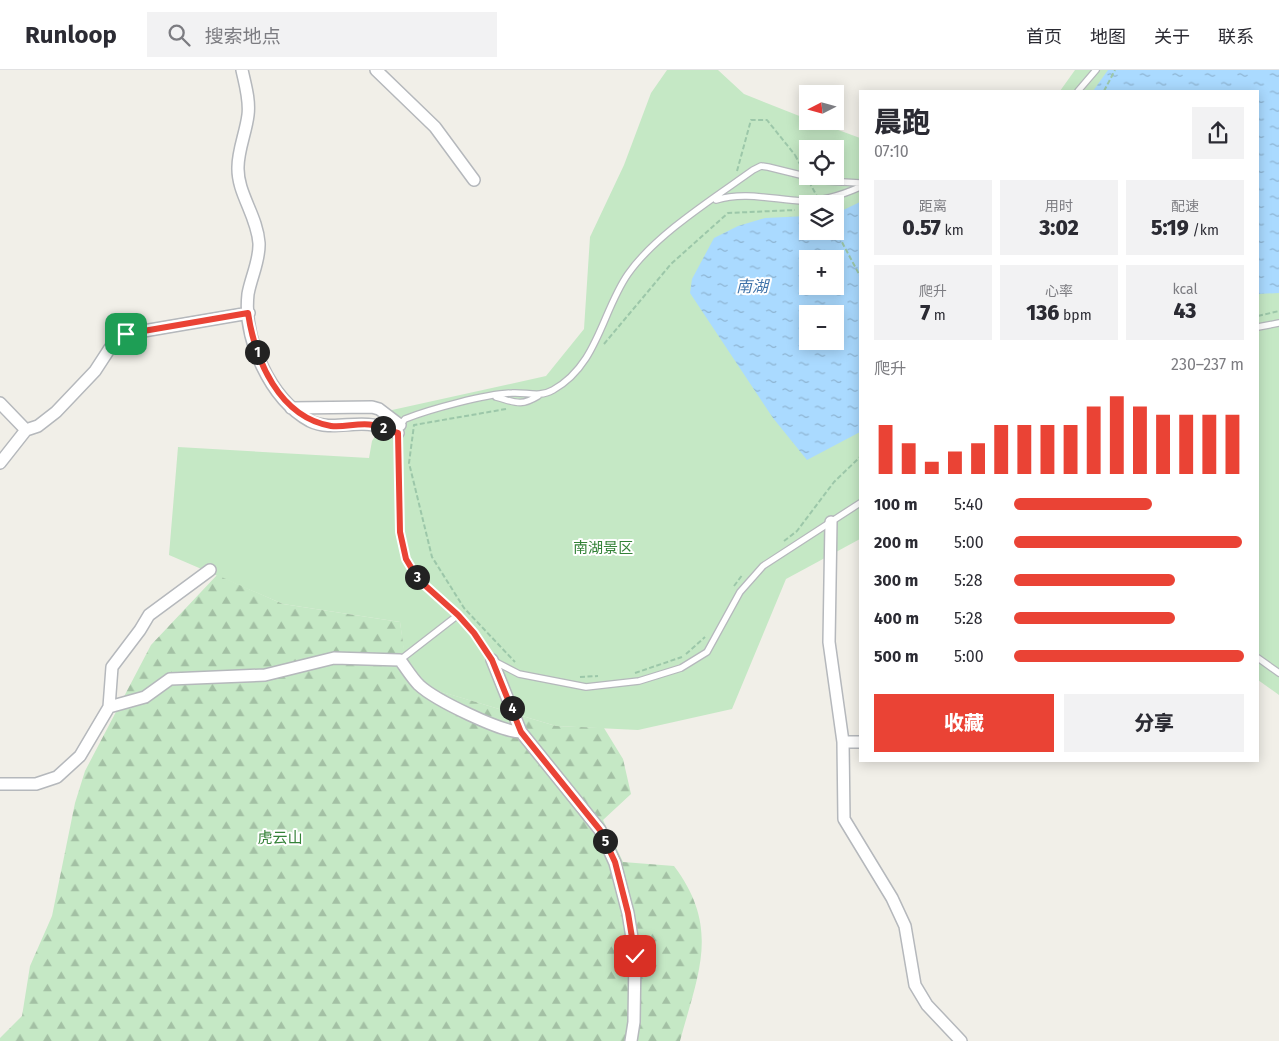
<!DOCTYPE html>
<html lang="zh">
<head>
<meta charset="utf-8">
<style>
  body { margin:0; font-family:"Fira Sans","Noto Sans SC",sans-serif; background:#f2f2f3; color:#2b2b33; height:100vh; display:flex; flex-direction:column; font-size:19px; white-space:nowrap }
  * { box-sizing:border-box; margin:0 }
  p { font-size:16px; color:#7c7c81 }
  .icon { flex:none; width:28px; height:28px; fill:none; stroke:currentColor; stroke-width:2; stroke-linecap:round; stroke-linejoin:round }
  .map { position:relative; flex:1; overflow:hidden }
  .drawer { position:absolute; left:859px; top:20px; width:400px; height:672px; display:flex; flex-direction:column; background:#fff; border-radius:0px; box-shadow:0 2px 12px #0003 }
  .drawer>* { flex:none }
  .needle { width:32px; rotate:264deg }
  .controls { position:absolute; left:799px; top:15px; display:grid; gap:10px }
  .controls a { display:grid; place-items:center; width:45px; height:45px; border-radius:0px; background:#fff; box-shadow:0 2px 12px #0003; font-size:25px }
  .pin { position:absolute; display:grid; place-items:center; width:42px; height:42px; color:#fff; margin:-21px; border-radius:10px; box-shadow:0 2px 8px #0006 }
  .km { position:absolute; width:25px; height:25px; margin:-12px; border-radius:50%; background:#222; color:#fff; font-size:14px; line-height:25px; text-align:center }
  .round { display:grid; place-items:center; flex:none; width:52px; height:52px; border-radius:0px; background:#f2f2f3 }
  .overview { display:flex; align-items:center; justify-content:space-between; height:85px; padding:0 15px }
  h1 { font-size:28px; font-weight:800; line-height:38px }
  .metrics { display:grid; grid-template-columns:repeat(3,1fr); gap:8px; height:85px; padding:5px 15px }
  .metrics div { display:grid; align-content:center; border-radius:0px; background:#f2f2f3; text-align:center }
  .metrics b { font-size:21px; font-weight:800 }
  .metrics small { font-size:14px; font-weight:400 }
  .metrics p { font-size:14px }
  .chart { height:140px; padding:10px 15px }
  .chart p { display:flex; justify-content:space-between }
  .chart svg { width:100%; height:90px; margin-top:5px; stroke:#ea4335; stroke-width:6 }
  .button { display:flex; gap:10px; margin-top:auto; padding:10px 15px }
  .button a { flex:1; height:58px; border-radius:0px; background:#ea4335; color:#fff; font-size:20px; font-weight:800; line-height:58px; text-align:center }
  .button a+a { background:#f2f2f3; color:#2b2b33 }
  ul { padding:0 15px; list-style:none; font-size:16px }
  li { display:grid; grid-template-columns:80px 60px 1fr; align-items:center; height:38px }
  li i { height:12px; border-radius:6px; background:#ea4335 }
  header { display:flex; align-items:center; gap:30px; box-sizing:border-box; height:70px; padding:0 25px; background:#fff; border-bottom:1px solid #e1e1e2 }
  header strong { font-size:24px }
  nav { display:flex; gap:28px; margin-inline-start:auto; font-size:18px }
  .search { width:350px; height:45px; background:#f2f2f3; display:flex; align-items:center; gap:12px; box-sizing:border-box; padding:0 18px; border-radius:0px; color:#7c7c81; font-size:19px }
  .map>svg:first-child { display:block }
  .green { fill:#c5e8c5; fill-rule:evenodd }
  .forest { fill:url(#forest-firs) }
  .water { fill:url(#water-ripples); fill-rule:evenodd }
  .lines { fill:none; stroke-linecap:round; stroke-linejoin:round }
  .lane-casing { stroke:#b5b8bc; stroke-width:8 }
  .street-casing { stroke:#b5b8bc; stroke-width:14 }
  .path { stroke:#9cc7a9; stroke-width:2; stroke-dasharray:5 2.5; stroke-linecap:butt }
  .lane { stroke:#fff; stroke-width:5.5 }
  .street { stroke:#fff; stroke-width:11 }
  .path-bridge { stroke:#9cc7a9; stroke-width:2; stroke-dasharray:5 2.5; stroke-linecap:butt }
  .route-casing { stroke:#fff; stroke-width:10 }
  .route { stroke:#ea4335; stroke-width:6 }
  .labels { text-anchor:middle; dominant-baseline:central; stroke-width:4; stroke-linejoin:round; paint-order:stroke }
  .park-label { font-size:15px; fill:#348238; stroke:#fff }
  .water-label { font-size:16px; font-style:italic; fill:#4174aa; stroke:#fff }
</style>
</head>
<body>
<header>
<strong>Runloop</strong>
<div class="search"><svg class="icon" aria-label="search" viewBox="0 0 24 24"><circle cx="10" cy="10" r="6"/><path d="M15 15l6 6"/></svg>搜索地点</div>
<nav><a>首页</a><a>地图</a><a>关于</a><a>联系</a></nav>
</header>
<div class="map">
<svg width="1279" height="971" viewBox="0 0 1279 971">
  <defs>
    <pattern id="forest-firs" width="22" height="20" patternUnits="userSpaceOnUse" patternTransform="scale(1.25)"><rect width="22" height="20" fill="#c5e8c5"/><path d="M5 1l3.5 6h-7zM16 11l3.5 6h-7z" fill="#a3c0a4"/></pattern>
    <pattern id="water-ripples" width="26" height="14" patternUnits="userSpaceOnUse" patternTransform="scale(1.25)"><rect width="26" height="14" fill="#aadaff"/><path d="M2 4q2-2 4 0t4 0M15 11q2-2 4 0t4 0" fill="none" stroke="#8eb4d2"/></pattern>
  </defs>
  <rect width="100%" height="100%" fill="#f1efe8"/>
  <path class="green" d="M667 0H718L744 24 807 49 808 51H814L860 68V469L786 509 732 639 638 660 556 656 408 612 400 552 283 534 169 485 178 377 369 388 372 371 392 340 546 306 584 259 590 167 624 95 651 23ZM808 79H835V106H808ZM808 134H835V161H808ZM808 189H835V216H808ZM808 244H835V271H808Z
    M1075 0H1279V625L1258 610V21H1060Z"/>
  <path class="forest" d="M217 505 283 534 400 552 409 612 556 656 604 658 623 689 631 724 603 750 623 792 674 796C721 858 698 904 680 971H0V968L22 946 30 896 52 846 75 733 85 701 151 575Z"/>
  <path class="water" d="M1108 0H1279V223L1258 224V21H1093Z
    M860 132V362L807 390 773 348 690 223 692 209 714 168 738 156 765 148 807 146 808 161H835V144ZM808 189H835V216H808ZM808 244H835V271H808Z"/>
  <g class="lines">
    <g class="lane-casing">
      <path id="lane" d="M1078 21 1096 0
        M860 113 825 111 768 97 761 96 753 100C714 128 655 165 628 204 602 241 598 295 553 320 539 328 527 322 512 323 486 324 430 339 405 349L400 355 398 363 400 462 406 489 418 509 458 545 474 563 492 590 519 604 586 617 639 611 681 598 707 582 740 522 763 496 860 433
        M716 130C745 121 775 130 804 131 824 131 842 125 860 117
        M1258 257 1279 253
        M496 327C515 332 520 337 538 326
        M1258 588 1279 603
        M400 590 458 545"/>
    </g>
    <g class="street-casing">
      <path id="street" d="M242 0C245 14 250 30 248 45 246 62 238 80 238 97 237 123 257 145 259 173 260 190 251 207 248 224 243 269 270 329 310 351 330 361 353 351 373 355 382 356 390 361 398 363
        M376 0 435 57 474 110
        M0 333 26 360
        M291 338 372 337 379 339 400 355
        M0 393 26 360 38 356 56 342 95 301 110 278 126 264 249 243
        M831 452 829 572 843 672 844 749 892 828 905 856 915 915 927 935 961 971
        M492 590 521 662 600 760 615 793 628 843 635 886 634 952 631 971
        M109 637 145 627 170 609 265 605 334 588 400 590C406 598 412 608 419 615 435 630 501 662 521 662
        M843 672H860
        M0 714H36L57 707 80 686 109 637 112 597 140 560 149 545 210 500"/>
    </g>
    <path class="path" d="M1104 21 1115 0
      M737 101 751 50H767L795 85
      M835 159 860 206
      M1258 246 1279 241
      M604 274 671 194 728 143 795 140
      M506 339 414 355 409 393 432 487 464 538 515 592
      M784 471 797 461 834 412 860 387
      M734 516 743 504
      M686 584 705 567
      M635 603 682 587
      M580 607 598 606"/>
    <use href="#lane" class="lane"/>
    <use href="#street" class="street"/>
    <path class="path-bridge" d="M795 85 821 134"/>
  </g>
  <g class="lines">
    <g class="route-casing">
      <path id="route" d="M126 264 248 243C255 290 279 347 331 356 344 358 359 352 373 355 381 356 390 361 398 363L400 462 406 489 418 509 458 545 474 563 492 590 521 662 600 760 615 792 628 843 635 886"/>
    </g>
    <use href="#route" class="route"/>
  </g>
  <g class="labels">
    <g class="park-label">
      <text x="603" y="478">南湖景区</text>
      <text x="280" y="768">虎云山</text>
    </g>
    <g class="water-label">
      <text x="752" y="216">南湖</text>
    </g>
  </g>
</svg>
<div class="controls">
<a><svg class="needle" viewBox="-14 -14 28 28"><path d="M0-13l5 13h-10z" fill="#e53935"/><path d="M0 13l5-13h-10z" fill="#7c7c81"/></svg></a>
<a><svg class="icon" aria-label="locate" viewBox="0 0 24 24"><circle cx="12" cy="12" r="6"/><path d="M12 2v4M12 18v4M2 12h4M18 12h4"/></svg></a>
<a><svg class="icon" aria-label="layers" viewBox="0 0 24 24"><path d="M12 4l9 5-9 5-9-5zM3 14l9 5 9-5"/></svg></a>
<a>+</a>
<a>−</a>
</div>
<div class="pin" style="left:126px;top:264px;background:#1e9e55"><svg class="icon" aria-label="arrive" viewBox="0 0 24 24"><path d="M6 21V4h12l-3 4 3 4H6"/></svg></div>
<div class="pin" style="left:635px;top:886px;background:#d93025"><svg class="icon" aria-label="check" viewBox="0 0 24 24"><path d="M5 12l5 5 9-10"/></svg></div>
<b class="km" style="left:257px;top:282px">1</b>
<b class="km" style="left:383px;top:358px">2</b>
<b class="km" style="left:417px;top:507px">3</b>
<b class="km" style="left:512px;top:638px">4</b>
<b class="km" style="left:605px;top:771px">5</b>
<section class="drawer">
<div class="overview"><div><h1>晨跑</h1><p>07:10</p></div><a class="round"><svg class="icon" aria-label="share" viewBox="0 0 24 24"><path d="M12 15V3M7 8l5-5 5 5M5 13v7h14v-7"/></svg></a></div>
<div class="metrics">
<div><p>距离</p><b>0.57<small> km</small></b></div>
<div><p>用时</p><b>3:02</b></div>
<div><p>配速</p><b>5:19<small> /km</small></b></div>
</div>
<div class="metrics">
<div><p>爬升</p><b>7<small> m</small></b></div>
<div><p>心率</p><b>136<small> bpm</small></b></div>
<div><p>kcal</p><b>43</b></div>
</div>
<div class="chart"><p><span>爬升</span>230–237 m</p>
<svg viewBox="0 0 160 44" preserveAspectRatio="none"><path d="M5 44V20M15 44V29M25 44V38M35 44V33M45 44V29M55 44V20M65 44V20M75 44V20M85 44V20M95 44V11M105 44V6M115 44V11M125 44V15M135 44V15M145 44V15M155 44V15"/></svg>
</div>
<ul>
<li><b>100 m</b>5:40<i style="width:60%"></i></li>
<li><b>200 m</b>5:00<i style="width:99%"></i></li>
<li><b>300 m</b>5:28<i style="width:70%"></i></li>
<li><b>400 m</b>5:28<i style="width:70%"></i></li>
<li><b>500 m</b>5:00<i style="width:100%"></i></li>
</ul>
<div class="button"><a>收藏</a><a>分享</a></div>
</section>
</div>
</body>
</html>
